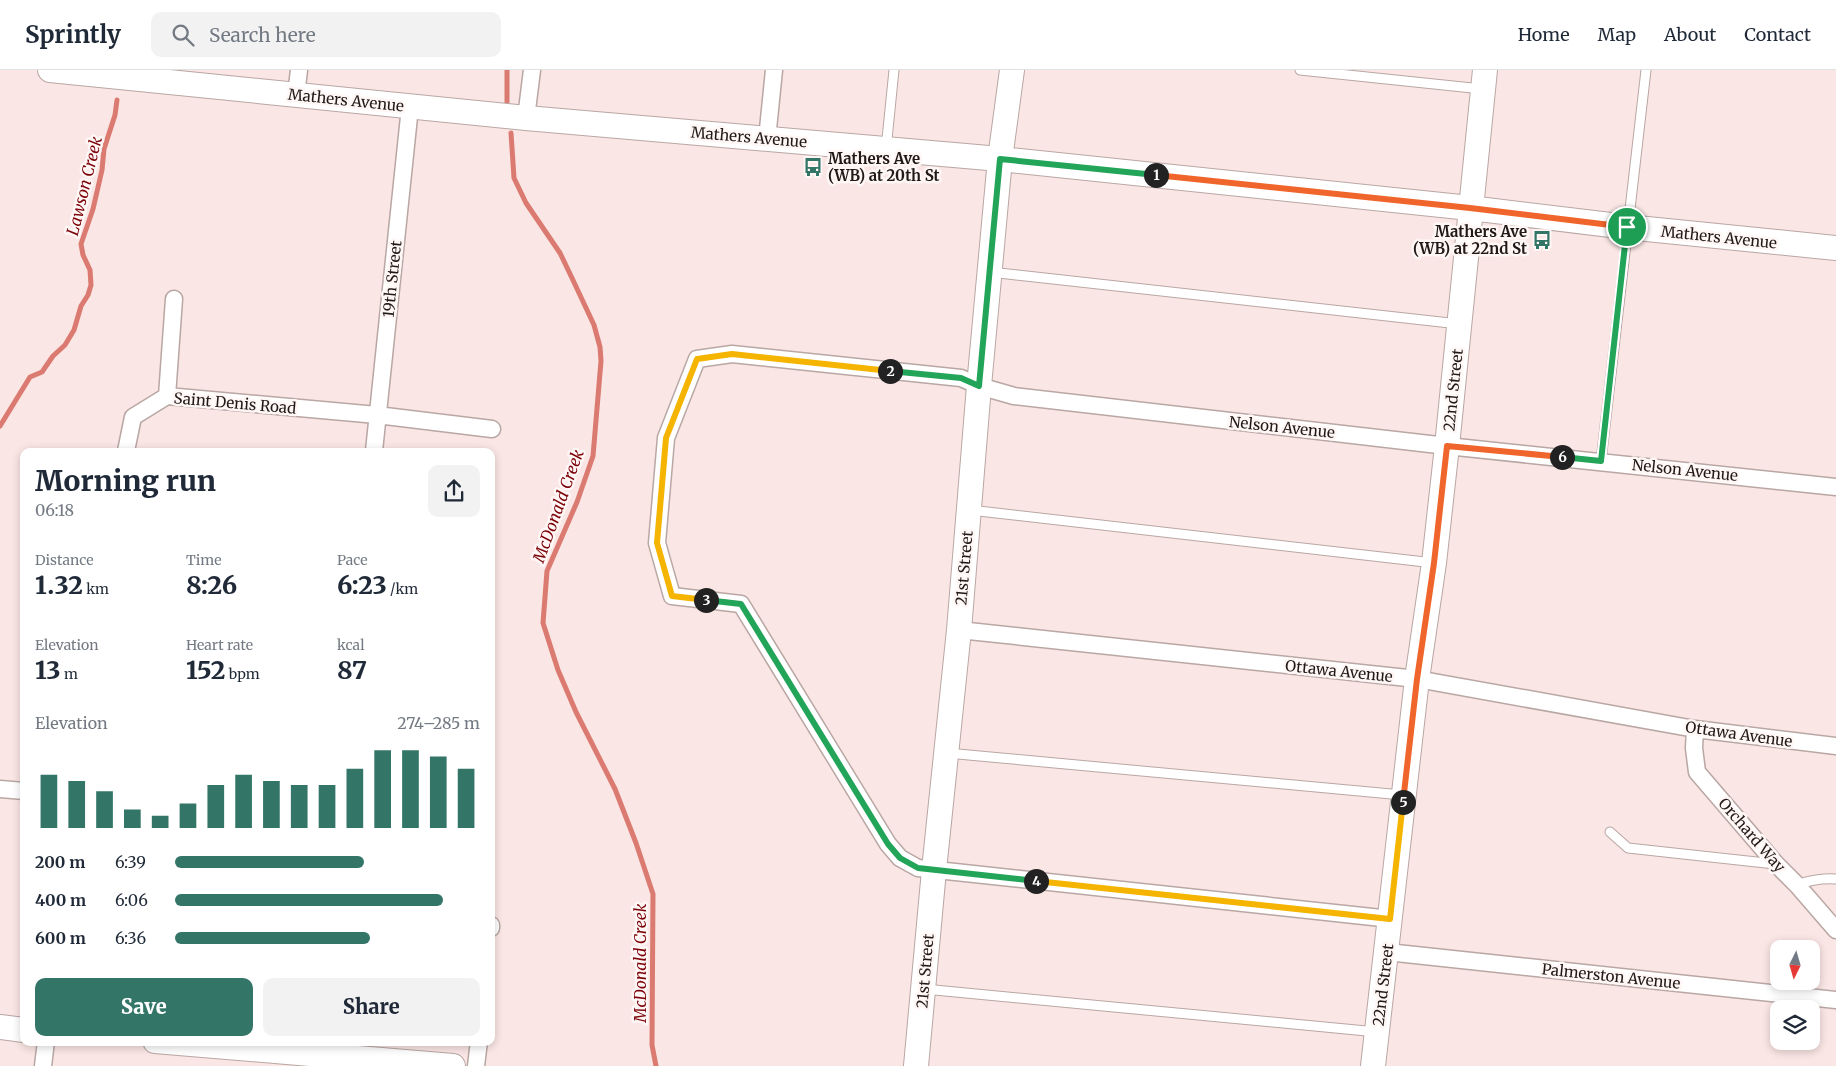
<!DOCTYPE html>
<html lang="en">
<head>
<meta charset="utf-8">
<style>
  body { margin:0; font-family:Merriweather,serif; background:#f2f2f3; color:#1f2937; height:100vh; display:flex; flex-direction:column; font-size:19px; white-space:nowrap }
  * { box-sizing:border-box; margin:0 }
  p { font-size:16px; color:#747a83 }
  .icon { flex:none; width:28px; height:28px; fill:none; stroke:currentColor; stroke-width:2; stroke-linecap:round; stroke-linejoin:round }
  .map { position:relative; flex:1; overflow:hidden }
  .sheet { position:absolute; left:20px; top:378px; width:475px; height:598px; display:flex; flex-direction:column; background:#fff; border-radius:10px; box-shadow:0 2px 8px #0003 }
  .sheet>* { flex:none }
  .needle { width:32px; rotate:185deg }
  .tools { position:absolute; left:1770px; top:870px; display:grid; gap:10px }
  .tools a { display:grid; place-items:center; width:50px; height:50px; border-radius:10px; background:#fff; box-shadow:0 2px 8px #0003; font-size:25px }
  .pin { position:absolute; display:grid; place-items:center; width:42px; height:42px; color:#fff; margin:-21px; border:2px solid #fff; border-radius:50%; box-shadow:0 1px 5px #0007 }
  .km { position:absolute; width:25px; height:25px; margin:-12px; border-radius:50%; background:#222; color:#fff; font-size:14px; line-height:25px; text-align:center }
  .round { display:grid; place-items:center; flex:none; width:52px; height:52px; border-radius:10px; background:#f2f2f3 }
  .head { display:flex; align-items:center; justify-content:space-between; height:85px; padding:0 15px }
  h1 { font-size:28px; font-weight:800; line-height:38px }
  .metrics { display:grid; grid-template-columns:repeat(3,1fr); gap:8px; height:85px; padding:5px 15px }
  .metrics div { display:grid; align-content:center }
  .metrics b { font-size:25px; font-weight:800 }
  .metrics small { font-size:14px; font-weight:400 }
  .metrics p { font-size:14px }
  .chart { height:140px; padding:10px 15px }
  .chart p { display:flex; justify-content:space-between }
  .chart svg { width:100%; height:90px; margin-top:5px; stroke:#337668; stroke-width:6 }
  .cta { display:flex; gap:10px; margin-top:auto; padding:10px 15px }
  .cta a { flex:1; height:58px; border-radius:10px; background:#337668; color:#fff; font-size:20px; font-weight:800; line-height:58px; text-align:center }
  .cta a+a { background:#f2f2f3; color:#1f2937 }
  ul { padding:0 15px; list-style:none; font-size:16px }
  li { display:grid; grid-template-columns:80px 60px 1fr; align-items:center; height:38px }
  li i { height:12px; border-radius:6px; background:#337668 }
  header { display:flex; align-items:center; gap:30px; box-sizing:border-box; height:70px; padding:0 25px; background:#fff; border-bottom:1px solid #e0e1e3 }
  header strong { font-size:24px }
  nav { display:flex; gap:28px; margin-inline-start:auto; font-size:18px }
  .search { width:350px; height:45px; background:#f2f2f3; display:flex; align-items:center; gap:12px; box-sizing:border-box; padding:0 18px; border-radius:10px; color:#747a83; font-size:19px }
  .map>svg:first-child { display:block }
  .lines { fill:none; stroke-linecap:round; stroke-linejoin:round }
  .stream { stroke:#da7a70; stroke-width:5 }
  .lane-casing { stroke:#b9a7a4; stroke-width:11 }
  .street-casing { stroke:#b9a7a4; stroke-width:19 }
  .secondary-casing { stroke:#b9a7a4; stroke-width:26 }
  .lane { stroke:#fff; stroke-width:9 }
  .street { stroke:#fff; stroke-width:16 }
  .secondary { stroke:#fff; stroke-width:24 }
  .split-1-casing { stroke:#fff; stroke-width:10 }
  .split-2-casing { stroke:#fff; stroke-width:10 }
  .split-3-casing { stroke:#fff; stroke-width:10 }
  .split-4-casing { stroke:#fff; stroke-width:10 }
  .split-5-casing { stroke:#fff; stroke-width:10 }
  .split-6-casing { stroke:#fff; stroke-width:10 }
  .split-7-casing { stroke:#fff; stroke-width:10 }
  .split-1 { stroke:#f0652b; stroke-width:6 }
  .split-2 { stroke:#22a559; stroke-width:6 }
  .split-3 { stroke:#f5b400; stroke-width:6 }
  .split-4 { stroke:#22a559; stroke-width:6 }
  .split-5 { stroke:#f5b400; stroke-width:6 }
  .split-6 { stroke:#f0652b; stroke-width:6 }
  .split-7 { stroke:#22a559; stroke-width:6 }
  .labels { text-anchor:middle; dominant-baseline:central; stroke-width:5; stroke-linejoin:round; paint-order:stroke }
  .street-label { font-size:15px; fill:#201918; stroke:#fff7f5 }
  .poi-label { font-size:15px; font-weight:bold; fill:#201918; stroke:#fff7f5; text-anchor:start }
  .water-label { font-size:16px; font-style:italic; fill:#7b0007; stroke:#fff7f5 }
</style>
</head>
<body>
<header>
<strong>Sprintly</strong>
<div class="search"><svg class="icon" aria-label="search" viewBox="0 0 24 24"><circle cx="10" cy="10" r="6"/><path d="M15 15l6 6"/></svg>Search here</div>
<nav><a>Home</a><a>Map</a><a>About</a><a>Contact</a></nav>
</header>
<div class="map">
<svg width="1836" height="996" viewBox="0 0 1836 996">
  <rect width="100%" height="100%" fill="#fae6e4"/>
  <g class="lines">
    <path class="stream" d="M507 0V32
      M511 63 514 108 526 133 560 183 572 208 594 255 600 277 601 291 593 386 577 432 547 501 543 553 558 600 576 642 615 719 636 773 653 824 652 975 656 996
      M0 356 30 307 42 302 53 286 65 275 74 260 81 236 88 225 91 215 90 200 83 185 81 174 93 139 102 100 104 79 115 45 117 30"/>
    <g class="lane-casing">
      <path id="lane" d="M1300 0 1482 19
        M886 79 894 0
        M990 202 1459 254
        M1601 391 1646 0
        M970 440 1434 493
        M947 683 1402 725
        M1610 762 1628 778 1775 794
        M1797 815C1810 810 1822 808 1836 809
        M924 919 1377 962"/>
    </g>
    <g class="street-casing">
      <path id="street" d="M296 25 299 0
        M526 48 532 0
        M767 69 774 0
        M167 326 174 229
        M126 381 133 347 167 326 377 345 492 359
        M374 381 410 37
        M959 560 1417 609 1695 659 1836 676
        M1695 659 1694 678 1697 702 1776 794 1797 815 1836 860
        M0 719 24 721
        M1391 849 918 798 900 788 888 774 741 534 672 526 657 473 666 368 697 289 732 284 961 308 979 316 1014 326 1447 376 1836 417
        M491 855V858
        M1387 882 1836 930
        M43 996 46 971
        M476 996 479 971"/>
    </g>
    <g class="secondary-casing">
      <path id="secondary" d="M50 0 526 48 1000 89 1470 138 1627 157 1836 178
        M0 957 24 960
        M155 971 453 996
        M916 996 934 800 959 560 979 316 1000 89 1012 0
        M1373 996 1417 609 1434 493 1447 376 1485 0"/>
    </g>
    <use href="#lane" class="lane"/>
    <use href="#street" class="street"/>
    <use href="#secondary" class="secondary"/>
  </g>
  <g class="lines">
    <g class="split-1-casing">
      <path id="split-1" d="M1156 105 1470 138 1627 157"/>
    </g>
    <g class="split-2-casing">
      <path id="split-2" d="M890 301 961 308 979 316 1000 89 1156 105"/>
    </g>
    <g class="split-3-casing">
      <path id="split-3" d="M706 530 672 526 657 473 666 368 697 289 732 284 890 301"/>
    </g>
    <g class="split-4-casing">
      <path id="split-4" d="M706 530 741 534 888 774 900 788 918 798 1036 811"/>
    </g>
    <g class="split-5-casing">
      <path id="split-5" d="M1036 811 1390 849 1403 732"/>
    </g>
    <g class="split-6-casing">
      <path id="split-6" d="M1403 732 1417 609 1434 493 1447 376 1562 387"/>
    </g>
    <g class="split-7-casing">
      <path id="split-7" d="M1562 387 1601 391 1627 157"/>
    </g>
    <use href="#split-1" class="split-1"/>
    <use href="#split-2" class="split-2"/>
    <use href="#split-3" class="split-3"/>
    <use href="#split-4" class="split-4"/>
    <use href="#split-5" class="split-5"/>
    <use href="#split-6" class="split-6"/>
    <use href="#split-7" class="split-7"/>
  </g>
  <defs>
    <g id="bus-bare" transform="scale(1.5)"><path d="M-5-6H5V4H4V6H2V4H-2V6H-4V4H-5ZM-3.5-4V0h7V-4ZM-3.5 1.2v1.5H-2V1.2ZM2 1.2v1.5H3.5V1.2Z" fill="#337668" stroke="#fff7f5" stroke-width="2.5" paint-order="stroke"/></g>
  </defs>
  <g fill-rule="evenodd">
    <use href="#bus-bare" x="813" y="97"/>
    <use href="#bus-bare" x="1542" y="170"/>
  </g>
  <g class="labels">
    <g class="street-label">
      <text transform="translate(346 30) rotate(6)">Mathers Avenue</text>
      <text transform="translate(749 67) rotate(5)">Mathers Avenue</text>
      <text transform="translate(1719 167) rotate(6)">Mathers Avenue</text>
      <text transform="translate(392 209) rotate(-84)">19th Street</text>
      <text transform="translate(1453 320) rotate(-84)">22nd Street</text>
      <text transform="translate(235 333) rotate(5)">Saint Denis Road</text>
      <text transform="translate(1282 357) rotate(6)">Nelson Avenue</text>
      <text transform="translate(1685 400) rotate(6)">Nelson Avenue</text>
      <text transform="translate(964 498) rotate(-85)">21st Street</text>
      <text transform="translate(1339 601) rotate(6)">Ottawa Avenue</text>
      <text transform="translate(1739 664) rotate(8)">Ottawa Avenue</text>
      <text transform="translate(1752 765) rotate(49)">Orchard Way</text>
      <text transform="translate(925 901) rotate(-85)">21st Street</text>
      <text transform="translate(1611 906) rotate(6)">Palmerston Avenue</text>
      <text transform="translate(1383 915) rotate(-83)">22nd Street</text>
    </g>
    <g class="poi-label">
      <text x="828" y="88">Mathers Ave<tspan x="828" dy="17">(WB) at 20th St</tspan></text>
      <text x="1527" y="161" text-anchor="end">Mathers Ave<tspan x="1527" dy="17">(WB) at 22nd St</tspan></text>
    </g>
    <g class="water-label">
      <text transform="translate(84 116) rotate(-76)">Lawson Creek</text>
      <text transform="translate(558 436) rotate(-70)">McDonald Creek</text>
      <text transform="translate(640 893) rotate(-90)">McDonald Creek</text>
    </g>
  </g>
</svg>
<div class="tools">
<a><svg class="needle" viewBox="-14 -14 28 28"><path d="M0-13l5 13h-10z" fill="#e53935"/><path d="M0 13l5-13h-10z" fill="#747a83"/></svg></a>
<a><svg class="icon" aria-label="layers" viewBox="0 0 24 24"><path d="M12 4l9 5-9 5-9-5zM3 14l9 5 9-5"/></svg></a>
</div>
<div class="pin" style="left:1627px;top:157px;background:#1e9e55"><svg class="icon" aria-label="arrive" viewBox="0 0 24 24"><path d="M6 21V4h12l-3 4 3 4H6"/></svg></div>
<b class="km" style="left:1156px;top:105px">1</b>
<b class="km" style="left:890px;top:301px">2</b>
<b class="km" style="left:706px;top:530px">3</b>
<b class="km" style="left:1036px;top:811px">4</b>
<b class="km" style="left:1403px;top:732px">5</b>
<b class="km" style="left:1562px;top:387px">6</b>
<section class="sheet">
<div class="head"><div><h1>Morning run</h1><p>06:18</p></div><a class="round"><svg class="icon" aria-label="share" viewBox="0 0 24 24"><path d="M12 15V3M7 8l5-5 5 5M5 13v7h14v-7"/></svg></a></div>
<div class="metrics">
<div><p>Distance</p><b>1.32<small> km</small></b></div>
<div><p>Time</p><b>8:26</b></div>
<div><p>Pace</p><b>6:23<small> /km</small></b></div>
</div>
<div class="metrics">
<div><p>Elevation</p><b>13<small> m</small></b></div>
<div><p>Heart rate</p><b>152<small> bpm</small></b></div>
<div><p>kcal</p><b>87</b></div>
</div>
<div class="chart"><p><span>Elevation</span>274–285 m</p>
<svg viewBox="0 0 160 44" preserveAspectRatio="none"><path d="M5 44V18M15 44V21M25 44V26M35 44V35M45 44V38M55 44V32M65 44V23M75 44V18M85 44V21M95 44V23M105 44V23M115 44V15M125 44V6M135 44V6M145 44V9M155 44V15"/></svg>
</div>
<ul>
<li><b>200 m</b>6:39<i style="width:62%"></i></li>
<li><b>400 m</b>6:06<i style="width:88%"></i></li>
<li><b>600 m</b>6:36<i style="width:64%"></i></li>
</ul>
<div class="cta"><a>Save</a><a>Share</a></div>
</section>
</div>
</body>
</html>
